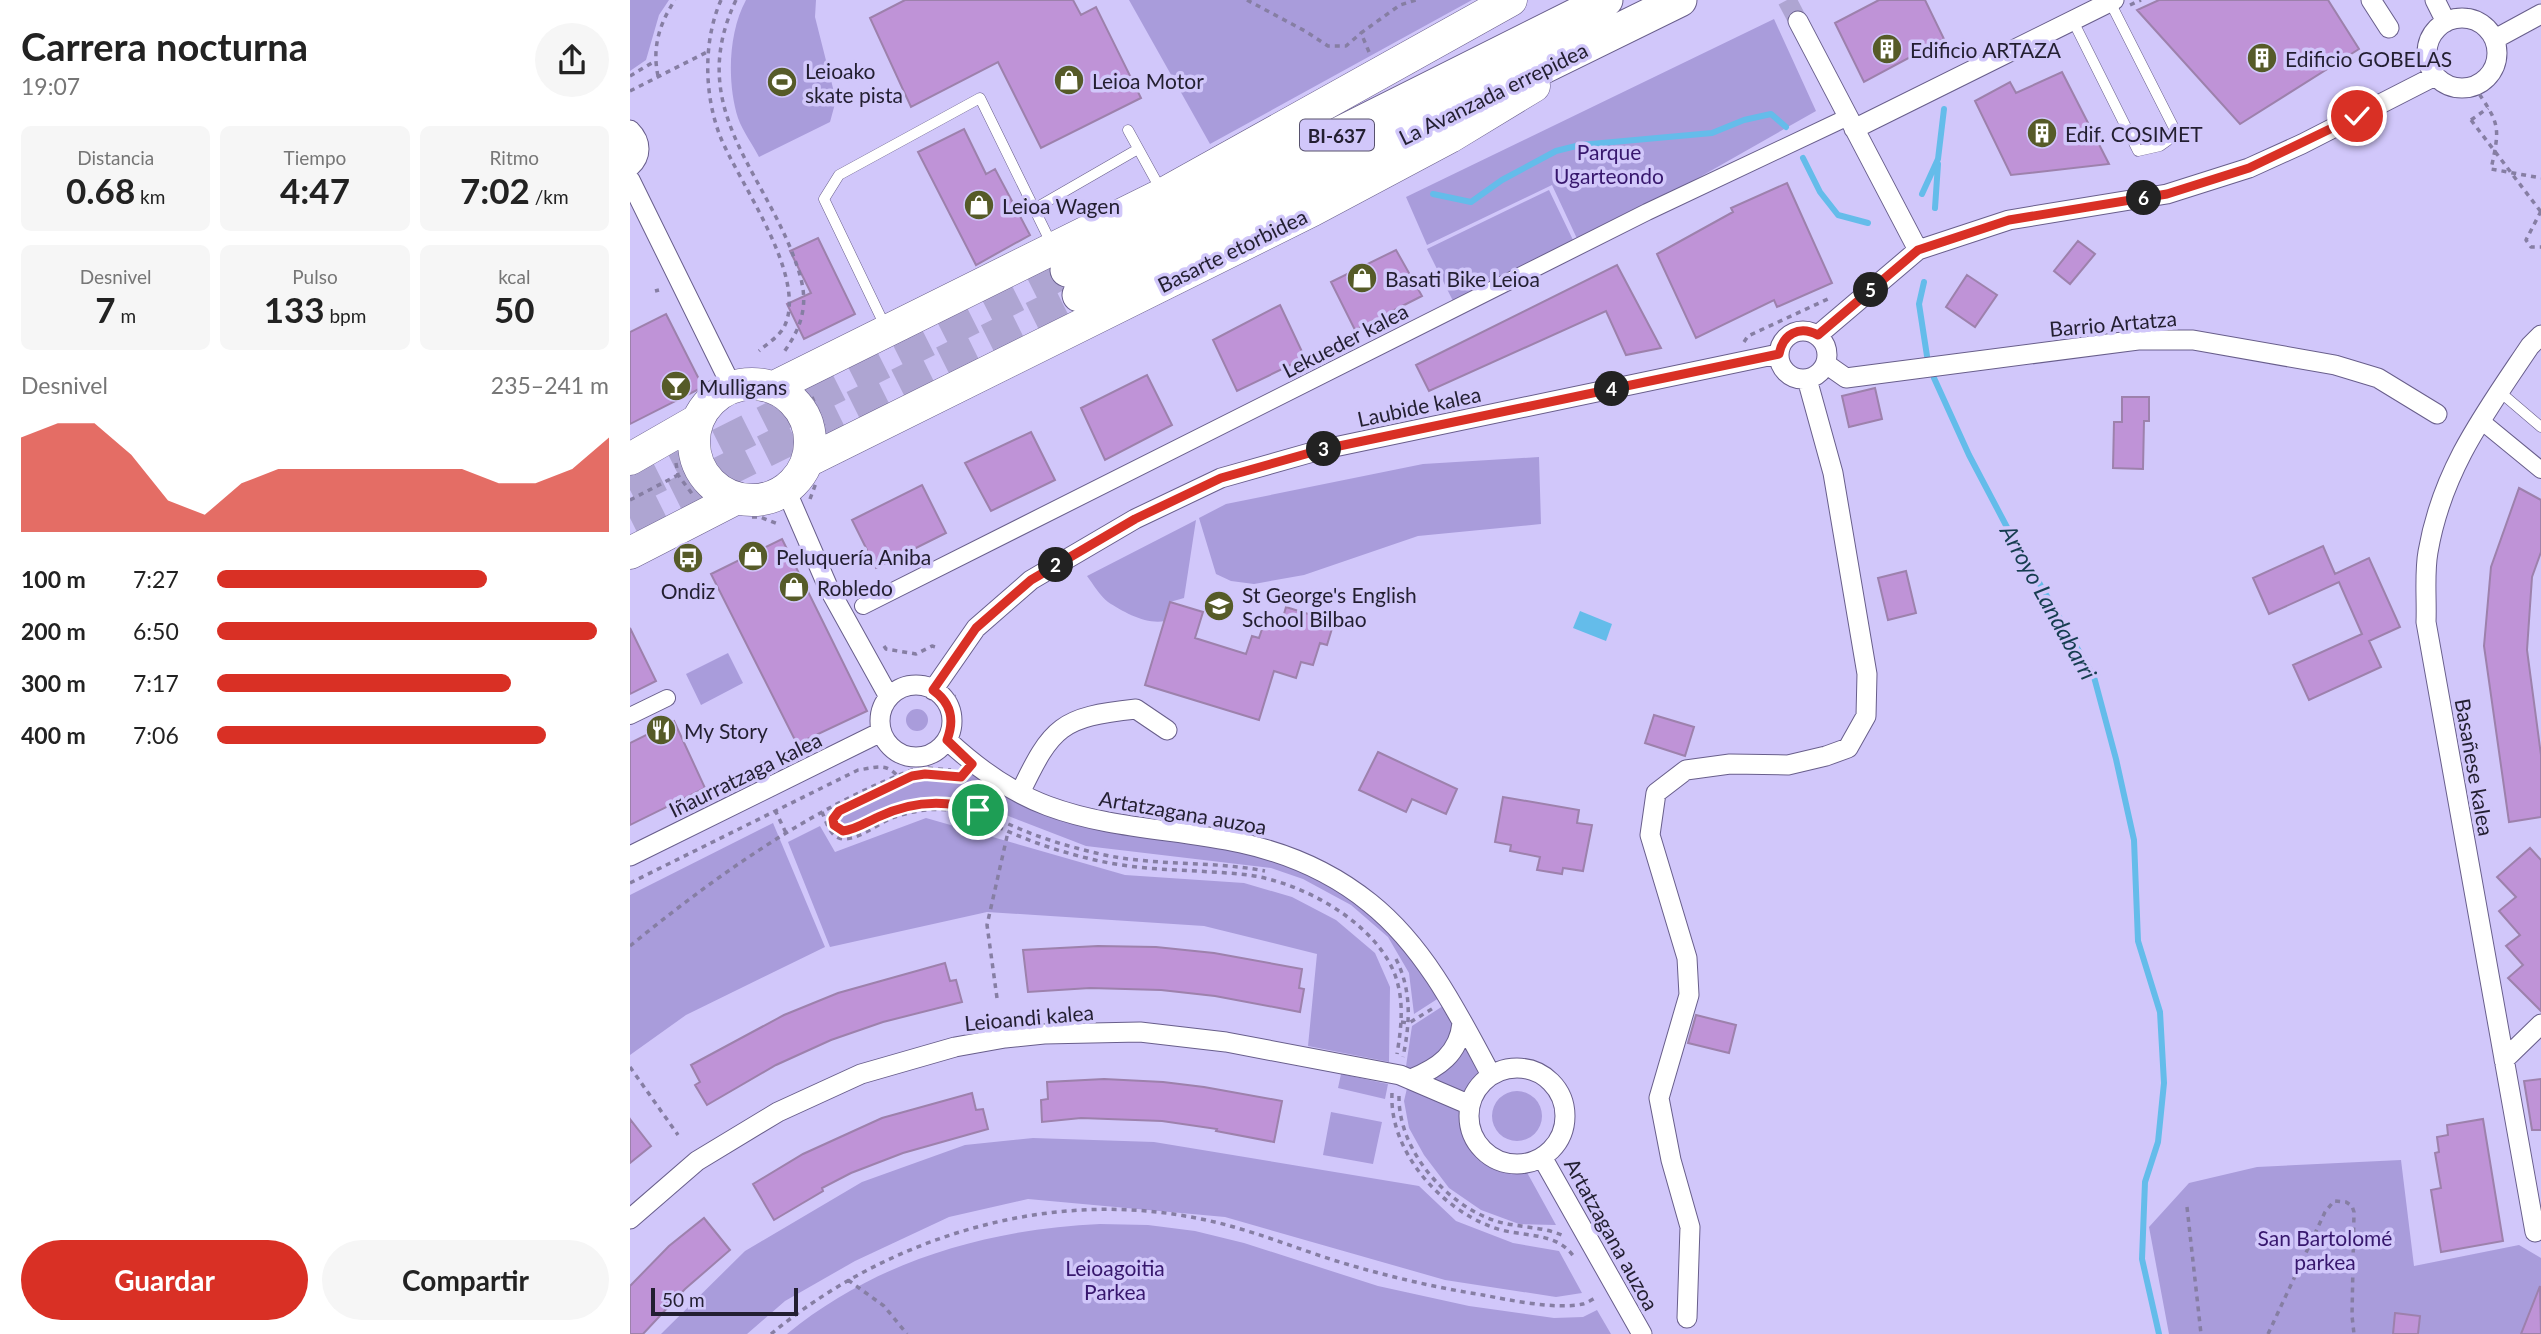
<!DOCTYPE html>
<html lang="es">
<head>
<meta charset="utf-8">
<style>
  body { margin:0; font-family:Lato,sans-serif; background:#f6f6f6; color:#222; height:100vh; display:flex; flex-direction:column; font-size:26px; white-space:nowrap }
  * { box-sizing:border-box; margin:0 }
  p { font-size:23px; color:#767676 }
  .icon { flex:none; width:38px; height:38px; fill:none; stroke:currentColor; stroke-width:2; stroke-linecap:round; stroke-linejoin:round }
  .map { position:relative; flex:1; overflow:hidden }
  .details { display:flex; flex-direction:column; background:#fff; width:630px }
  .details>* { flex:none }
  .scale { position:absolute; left:21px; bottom:18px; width:147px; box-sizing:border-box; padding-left:7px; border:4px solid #231f31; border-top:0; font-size:19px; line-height:24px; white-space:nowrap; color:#231f31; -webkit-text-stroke:5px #d1c7fa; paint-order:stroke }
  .pin { position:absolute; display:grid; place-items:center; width:60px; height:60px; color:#fff; margin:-30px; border:4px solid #fff; border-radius:50%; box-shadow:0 2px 7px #0007 }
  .km { position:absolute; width:35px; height:35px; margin:-18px; border-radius:50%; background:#222; color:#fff; font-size:19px; line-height:35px; text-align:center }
  .round { display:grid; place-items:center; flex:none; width:74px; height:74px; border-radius:37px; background:#f6f6f6 }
  .headline { display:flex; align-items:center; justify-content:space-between; height:119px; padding:0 21px }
  h1 { font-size:38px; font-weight:700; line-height:52px }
  .metrics { display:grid; grid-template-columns:repeat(3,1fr); gap:10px; height:119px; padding:7px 21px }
  .metrics div { display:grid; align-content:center; border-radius:10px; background:#f6f6f6; text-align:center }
  .metrics b { font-size:35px; font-weight:700 }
  .metrics small { font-size:19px; font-weight:400 }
  .metrics p { font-size:19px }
  .chart { height:196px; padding:14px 21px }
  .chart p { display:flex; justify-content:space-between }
  .chart svg { width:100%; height:126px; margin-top:7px; fill:#d93025; opacity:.7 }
  .button { display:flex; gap:14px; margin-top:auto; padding:14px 21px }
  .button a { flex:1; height:80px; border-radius:42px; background:#d93025; color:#fff; font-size:28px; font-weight:700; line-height:80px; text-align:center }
  .button a+a { background:#f6f6f6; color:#222 }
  ul { padding:0 21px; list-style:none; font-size:23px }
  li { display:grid; grid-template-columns:112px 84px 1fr; align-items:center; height:52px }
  li i { height:18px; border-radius:9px; background:#d93025 }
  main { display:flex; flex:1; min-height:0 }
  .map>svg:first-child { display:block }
  .green { fill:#a99cdb }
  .water { fill:#64bcea }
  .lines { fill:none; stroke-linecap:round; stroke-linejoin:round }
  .stream { stroke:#64bcea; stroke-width:6 }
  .building { fill:#bf93d7; stroke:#9d81ac; stroke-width:2 }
  .minor-tunnel { stroke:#aea5d2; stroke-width:19; stroke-dasharray:19 10; stroke-linecap:butt }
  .trunk-tunnel { stroke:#aea5d2; stroke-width:33; stroke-dasharray:33 17; stroke-linecap:butt }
  .service-casing { stroke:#685e8b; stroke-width:11 }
  .pedestrian-casing { stroke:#685e8b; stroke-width:18 }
  .minor-casing { stroke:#685e8b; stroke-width:21 }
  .primary-casing { stroke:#685e8b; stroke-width:33 }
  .trunk-casing { stroke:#685e8b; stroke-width:35 }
  .path { stroke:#867ea3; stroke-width:3.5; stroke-dasharray:5 5; stroke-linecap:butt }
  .service { stroke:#fff; stroke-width:10 }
  .pedestrian { stroke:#fff; stroke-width:16 }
  .minor { stroke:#fff; stroke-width:19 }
  .primary { stroke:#fff; stroke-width:32 }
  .trunk { stroke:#fff; stroke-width:33 }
  .path-bridge { stroke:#867ea3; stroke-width:3.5; stroke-dasharray:5 5; stroke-linecap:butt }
  .route-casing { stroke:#fff; stroke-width:14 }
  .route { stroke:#d93025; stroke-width:9 }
  .labels { text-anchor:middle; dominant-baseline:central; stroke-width:7; stroke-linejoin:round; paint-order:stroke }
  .shield { fill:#d1c7fa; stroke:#57516d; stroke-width:2 }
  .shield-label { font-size:19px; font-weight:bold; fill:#231f31 }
  .poi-label { font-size:21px; fill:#231f31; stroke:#d1c7fa; text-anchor:start }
  .street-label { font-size:21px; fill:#231f31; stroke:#d1c7fa }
  .park-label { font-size:21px; fill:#37176d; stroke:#d1c7fa }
  .water-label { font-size:23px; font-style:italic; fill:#163d50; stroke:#d1c7fa }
</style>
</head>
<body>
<main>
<section class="details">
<div class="headline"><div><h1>Carrera nocturna</h1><p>19:07</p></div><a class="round"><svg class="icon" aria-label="share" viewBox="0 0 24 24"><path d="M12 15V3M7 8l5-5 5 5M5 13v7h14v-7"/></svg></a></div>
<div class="metrics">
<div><p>Distancia</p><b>0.68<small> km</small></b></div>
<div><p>Tiempo</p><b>4:47</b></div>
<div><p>Ritmo</p><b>7:02<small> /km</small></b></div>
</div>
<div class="metrics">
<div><p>Desnivel</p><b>7<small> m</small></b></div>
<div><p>Pulso</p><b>133<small> bpm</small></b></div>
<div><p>kcal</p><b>50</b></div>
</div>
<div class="chart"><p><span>Desnivel</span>235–241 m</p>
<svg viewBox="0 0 160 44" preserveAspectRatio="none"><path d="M0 44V11L10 6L20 6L30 17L40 33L50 38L60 27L70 22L80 22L90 22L100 22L110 22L120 22L130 27L140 27L150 22L160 11V44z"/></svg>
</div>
<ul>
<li><b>100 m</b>7:27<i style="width:69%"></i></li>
<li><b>200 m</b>6:50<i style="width:97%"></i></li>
<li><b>300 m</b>7:17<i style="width:75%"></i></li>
<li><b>400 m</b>7:06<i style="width:84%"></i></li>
</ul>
<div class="button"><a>Guardar</a><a>Compartir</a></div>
</section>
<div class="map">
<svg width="1911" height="1334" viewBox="0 0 1911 1334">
  <rect width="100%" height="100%" fill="#d1c7fa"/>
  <path class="green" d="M0 0H39L29 15 16 60 0 71Z
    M116 0H186L185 17 206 100 200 122 129 157C123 145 113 132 108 118 97 83 98 33 116 0Z
    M499 0H842L580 144Z
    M1144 19 1186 111 950 245 922 185 797 245 776 197Z
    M919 190 943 240 823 301 797 249Z
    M909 457 911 524 788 536 674 575 624 584 601 581 586 574 569 518 596 504 793 464Z
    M566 520 554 598 540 602 535 621C517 625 493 612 478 602 470 596 463 584 457 576Z
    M98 653 113 683 71 705 56 674Z
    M276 720a11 11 0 1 1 22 0a11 11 0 1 1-22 0Z
    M341 770 409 809 608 848 672 868 752 919 812 996 784 1014 779 973 758 937 721 905 673 879 641 868 456 846 342 802 309 798 288 799 214 827 208 824 207 820C220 807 278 780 295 778 307 777 321 781 334 782Z
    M296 818 495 875 614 883 662 897 706 920 745 953 760 987 759 1062 678 1046 687 954 574 926 357 912 200 947 158 842 190 826 205 852Z
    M143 823 195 947 56 1015 0 1055V895Z
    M816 1004 828 1024 817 1053 775 1073 782 1026Z
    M835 1036 857 1073 845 1084 838 1098 793 1080Z
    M711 1074 758 1084 755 1099 708 1088Z
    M778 1084 835 1107C835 1151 852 1165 894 1167L926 1225 889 1224 851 1210 819 1188 794 1155 779 1128 774 1101Z
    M862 1116a25 25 0 1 1 50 0a25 25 0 1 1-50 0Z
    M701 1112 752 1122 743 1164 693 1155Z
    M403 1138 524 1142 789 1186 826 1221 883 1243 929 1251 952 1293 926 1297 815 1280 595 1217 398 1199 319 1217 225 1261 155 1301 117 1334H31L115 1251 232 1182 335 1145Z
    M1771 1160 1784 1266 1889 1245 1911 1258V1334H1539L1519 1227 1559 1183 1627 1167Z
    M470 1224 518 1225 565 1231 614 1243 748 1286 839 1306 924 1318 953 1317 967 1310 981 1334H157C246 1261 357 1229 470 1224Z"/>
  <path class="water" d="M950 611 982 624 976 641 943 628Z"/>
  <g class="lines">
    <path class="stream" d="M1173 158 1190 192 1208 215 1238 223
      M803 194 841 202 872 180 926 151 950 145 1082 133 1114 120 1141 114 1156 127
      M1292 194 1308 159 1314 109
      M1305 208 1308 164
      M1294 282 1289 304 1297 356
      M1304 378 1339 455 1379 531 1464 677 1486 759 1504 840 1508 941 1530 1012 1534 1083 1528 1142 1515 1182 1512 1259 1529 1334"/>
  </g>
  <path class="building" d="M275 0H443L451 15 466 7 511 98 411 148 368 62 281 107 240 18Z
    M1249 0H1295L1314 39 1234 82 1205 23Z
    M1529 0H1698L1729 49 1610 124 1507 10Z
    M1432 72 1479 164 1381 175 1345 101 1380 82 1386 93Z
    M334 129 356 174 365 169 400 235 346 265 288 152Z
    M1157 183 1202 283 1147 307 1144 300 1066 338 1027 254 1103 212 1101 208Z
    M188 238 225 314 174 339 157 304 181 293 160 251Z
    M1448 241 1465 254 1440 284 1424 271Z
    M766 250 792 296 725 330 701 282Z
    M987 265 1031 348 996 355 976 311 799 391 786 365Z
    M1337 275 1367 295 1345 327 1316 307Z
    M650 305 675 358 607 391 583 340Z
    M36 314 73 387 0 424V332Z
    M517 375 542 425 475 460 451 408Z
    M1245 388 1252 419 1219 427 1212 396Z
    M1492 397H1519V421H1514L1513 469 1483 468 1484 422H1492Z
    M401 432 425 480 361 511 335 463Z
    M292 485 316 533 246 568 222 520Z
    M1889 488 1911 500V552L1902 577 1897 650 1911 755V817L1879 822 1854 646 1861 567Z
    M152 539 237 711 167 744 81 574Z
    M1693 546 1705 574 1739 558 1770 627 1739 641 1751 667 1679 700 1663 665 1732 634 1709 582 1639 614 1623 578Z
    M1276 571 1286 613 1258 620 1248 578Z
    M540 602 573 612 565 638 616 654 622 636 629 638 634 623 650 628 656 607 704 622 697 645 690 643 683 665 671 662 666 678 644 671 629 720 515 685Z
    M0 628 26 681 0 694Z
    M1024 715 1064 727 1055 756 1015 743Z
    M44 721 75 788 0 825V743Z
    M748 752 827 789 816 814 782 799 776 812 729 790Z
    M873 797 949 810 947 823 962 825 953 871 933 868 932 874 907 870 910 857 880 851 881 845 865 842Z
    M1900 848 1911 860V1011L1878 978 1893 965 1876 946 1890 935 1869 911 1886 897 1867 877Z
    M468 946 526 947 584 953 672 969 669 988 674 989 670 1012 585 996 531 990 460 988 398 992 393 950Z
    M315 963 320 981 326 980 332 1002 253 1022 201 1040 146 1065 77 1105 65 1085 70 1082 61 1065 154 1015 208 993Z
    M1066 1015 1106 1025 1099 1053 1058 1043Z
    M474 1079 533 1082 574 1087 652 1101 644 1142 586 1131 587 1129 532 1121 451 1118 412 1122 411 1100 418 1099 417 1082Z
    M1911 1079V1130H1902L1894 1081Z
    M342 1093 346 1110 353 1109 358 1129 273 1153 221 1173 192 1188 193 1191 144 1220 123 1184 173 1154 252 1118Z
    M0 1119 21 1146 0 1163Z
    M1853 1119 1873 1241 1811 1252 1801 1190 1811 1188 1805 1153 1809 1152 1807 1137 1818 1135 1817 1125Z
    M74 1218 100 1250 55 1289 13 1334H0V1286L39 1246Z
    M1910 1286 1911 1334H1891Z
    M1765 1313 1790 1316 1788 1334H1763Z"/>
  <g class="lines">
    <path class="minor-tunnel" d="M1157 0 1168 21"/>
    <path class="trunk-tunnel" d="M0 490 437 270
      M0 518 449 295"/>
    <g class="service-casing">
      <path id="service" d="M1443 21 1508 151 1530 146 1547 134 1480 2
        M498 130 531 190
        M404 209 508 149
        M256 328 194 199 209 175 350 98 422 245
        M1870 392 1911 427"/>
    </g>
    <g class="pedestrian-casing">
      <path id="pedestrian" d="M1850 420 1911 470
        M233 606 1017 212 1218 117
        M0 716 37 698"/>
    </g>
    <g class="minor-casing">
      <path id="minor" d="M1741 0 1759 28
        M1805 0 1816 22
        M1797 53a35 35 0 1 1 70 0a35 35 0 1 1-70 0Z
        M1168 21 1288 250
        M1865 39 1911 14
        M1224 129 1484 0
        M0 130C12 142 12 156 0 167
        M0 180 102 387
        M1149 355a24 24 0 1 1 48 0a24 24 0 1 1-48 0Z
        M1188 335 1288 250 1379 220 1537 194 1619 168 1672 144 1805 76
        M1196 364 1216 378 1508 340H1563L1705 365 1748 378 1807 414
        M156 490 198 587 259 697
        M250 721a36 36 0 1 1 72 0a36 36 0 1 1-72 0Z
        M303 690 346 628 401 580 505 519 591 478 690 450 1148 354
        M317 740C346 767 380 792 418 806 480 829 547 829 611 843 657 853 703 873 740 903 795 947 828 1013 861 1075
        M390 793C422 726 431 717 506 709L537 730
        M0 856 251 732
        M1874 1060 1911 1024
        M839 1116a48 48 0 1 1 96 0a48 48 0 1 1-96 0Z
        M781 1079C808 1068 829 1054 832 1023
        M912 1157 1012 1334
        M0 1219 67 1161 148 1112 231 1074 325 1047 375 1038 414 1034 510 1032 596 1042 770 1075 840 1105
        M1905 1232 1796 622C1797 600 1794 574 1798 552 1812 470 1855 413 1900 346L1911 335
        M1057 1318 1060 1227 1041 1160 1029 1098 1059 995 1057 958 1020 835 1026 793 1056 770 1100 764 1158 765 1196 756 1218 748 1236 716 1237 674 1203 473 1177 379"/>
    </g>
    <g class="primary-casing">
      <path id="primary" d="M64 442a58 58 0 1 1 116 0a58 58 0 1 1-116 0Z
        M144 387 533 194 881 0
        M0 459 68 420
        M178 461 683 210 820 137 904 86
        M0 553 107 498"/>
    </g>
    <g class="trunk-casing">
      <path id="trunk" d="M437 270 976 0
        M449 295 1050 0"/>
    </g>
    <path class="path" d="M91 0C73 41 74 94 90 136 109 183 177 275 155 325 150 336 138 343 129 351
      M106 0C57 103 127 164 162 252 169 271 176 289 173 309 171 325 163 339 154 352
      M617 0 675 31 698 46H716L731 33
      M1500 5 1511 0
      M739 52 731 33 770 5 786 0
      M0 76 25 61
      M28 76C22 48 29 24 45 0
      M1844 86C1869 124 1871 124 1861 169L1911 178
      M0 91 79 51
      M1841 120 1858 108
      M1911 211 1896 240 1901 247H1911
      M25 291 29 290
      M1114 342 1118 336 1200 298
      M182 397 194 425
      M46 463 48 475 63 495
      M180 499 186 483
      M0 500 48 475
      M122 517H130L148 524
      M254 646 256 649 286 654 302 646 309 648
      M324 695 329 726
      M329 777 295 774 282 776 209 811 203 819 204 825 213 831H219C247 817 276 801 309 802 338 803 363 818 390 829 414 839 440 847 466 853 523 867 579 860 635 871
      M145 810 156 833
      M192 812C196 821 199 834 209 838 225 843 247 824 262 818 281 811 305 807 325 811 347 815 368 828 389 836 413 846 439 854 465 860 516 872 567 869 618 875 673 882 751 925 767 981 774 1005 771 1030 767 1054
      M0 883 228 770C249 767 257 762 271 780
      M0 946C83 878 181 808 282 770L297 768 321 770
      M766 959C782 991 780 1023 773 1057
      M367 998 357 925 378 832
      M771 1022 779 1023 805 1007
      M0 1067 48 1135
      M762 1093C759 1151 810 1208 862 1227 890 1238 926 1230 944 1257
      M769 1096C768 1150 816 1205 866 1221 888 1228 913 1226 934 1236
      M1557 1207 1571 1334
      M218 1280 254 1306 277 1334
      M141 1334C257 1238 416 1188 566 1218 614 1227 657 1245 703 1260 752 1275 802 1287 853 1295 879 1300 927 1310 953 1304 957 1303 963 1299 967 1297
      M1638 1334 1695 1212 1704 1201 1716 1202 1722 1206 1724 1212 1722 1316 1724 1334"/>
    <use href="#service" class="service"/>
    <use href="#pedestrian" class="pedestrian"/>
    <use href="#minor" class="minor"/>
    <use href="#primary" class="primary"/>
    <use href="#trunk" class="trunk"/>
    <path class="path-bridge" d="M1841 120 1911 212"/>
  </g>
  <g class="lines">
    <g class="route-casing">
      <path id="route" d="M348 810C314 799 281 801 248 817 237 822 225 830 213 831L204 825 203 819 209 811 282 776 295 774 331 777 342 764 317 740C325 719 321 703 303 690L346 628 401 580 505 519 591 478 690 450 1149 354C1153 334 1169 325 1188 335L1288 250 1379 220 1537 194 1619 168 1727 116"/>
    </g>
    <use href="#route" class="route"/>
  </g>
  <defs>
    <g id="building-disc" transform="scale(1.575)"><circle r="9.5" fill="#565b28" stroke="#d1c7fa"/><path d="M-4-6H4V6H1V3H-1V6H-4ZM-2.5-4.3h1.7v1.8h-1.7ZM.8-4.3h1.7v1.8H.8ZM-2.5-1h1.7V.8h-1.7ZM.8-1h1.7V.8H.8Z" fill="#fff"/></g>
    <g id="shop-disc" transform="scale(1.575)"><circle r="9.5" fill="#565b28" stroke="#d1c7fa"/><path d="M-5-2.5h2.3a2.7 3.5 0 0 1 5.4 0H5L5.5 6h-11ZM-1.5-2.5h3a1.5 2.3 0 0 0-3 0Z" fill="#fff"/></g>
    <g id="stadium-disc" transform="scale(1.575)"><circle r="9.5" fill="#565b28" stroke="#d1c7fa"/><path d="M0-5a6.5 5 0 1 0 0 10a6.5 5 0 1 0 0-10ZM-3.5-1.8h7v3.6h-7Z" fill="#fff"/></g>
    <g id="bar-disc" transform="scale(1.575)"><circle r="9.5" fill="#565b28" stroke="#d1c7fa"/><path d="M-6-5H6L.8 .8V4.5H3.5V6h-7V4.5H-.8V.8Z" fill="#fff"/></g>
    <g id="bus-disc" transform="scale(1.575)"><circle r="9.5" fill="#565b28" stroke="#d1c7fa"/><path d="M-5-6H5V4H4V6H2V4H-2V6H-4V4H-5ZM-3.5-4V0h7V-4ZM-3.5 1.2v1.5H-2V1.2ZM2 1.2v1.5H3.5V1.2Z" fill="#fff"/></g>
    <g id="school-disc" transform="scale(1.575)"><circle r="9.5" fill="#565b28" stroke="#d1c7fa"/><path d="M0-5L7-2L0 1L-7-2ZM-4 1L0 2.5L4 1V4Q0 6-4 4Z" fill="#fff"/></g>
    <g id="restaurant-disc" transform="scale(1.575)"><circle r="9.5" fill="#565b28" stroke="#d1c7fa"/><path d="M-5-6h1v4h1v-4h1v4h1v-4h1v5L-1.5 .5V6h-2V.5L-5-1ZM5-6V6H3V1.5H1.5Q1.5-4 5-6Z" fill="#fff"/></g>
  </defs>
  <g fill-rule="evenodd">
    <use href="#building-disc" x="1257" y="49"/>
    <use href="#building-disc" x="1632" y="58"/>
    <use href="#shop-disc" x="439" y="80"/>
    <use href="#stadium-disc" x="152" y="82"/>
    <use href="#building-disc" x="1412" y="133"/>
    <use href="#shop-disc" x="349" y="205"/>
    <use href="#shop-disc" x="732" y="278"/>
    <use href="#bar-disc" x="46" y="386"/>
    <use href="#shop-disc" x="123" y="556"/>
    <use href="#bus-disc" x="58" y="558"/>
    <use href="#shop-disc" x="164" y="587"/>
    <use href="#school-disc" x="589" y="606"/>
    <use href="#restaurant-disc" x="31" y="730"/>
  </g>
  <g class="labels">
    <rect class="shield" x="670" y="119.5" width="74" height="31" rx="5"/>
    <g class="shield-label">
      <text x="707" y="135">BI-637</text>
    </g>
    <g class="poi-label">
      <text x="1280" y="49">Edificio ARTAZA</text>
      <text x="1655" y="58">Edificio GOBELAS</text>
      <text x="175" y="70">Leioako<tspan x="175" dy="24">skate pista</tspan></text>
      <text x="462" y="80">Leioa Motor</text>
      <text x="1435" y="133">Edif. COSIMET</text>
      <text x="372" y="205">Leioa Wagen</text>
      <text x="755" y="278">Basati Bike Leioa</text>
      <text x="69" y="386">Mulligans</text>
      <text x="146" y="556">Peluquería Aniba</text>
      <text x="187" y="587">Robledo</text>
      <text x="58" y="590" text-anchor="middle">Ondiz</text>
      <text x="612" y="594">St George's English<tspan x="612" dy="24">School Bilbao</tspan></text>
      <text x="54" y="730">My Story</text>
    </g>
    <g class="street-label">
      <text transform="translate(863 93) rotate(-26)">La Avanzada errepidea</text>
      <text transform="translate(602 250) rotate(-26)">Basarte etorbidea</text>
      <text transform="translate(1483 323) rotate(-5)">Barrio Artatza</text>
      <text transform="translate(715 340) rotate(-27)">Lekueder kalea</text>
      <text transform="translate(789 406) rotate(-12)">Laubide kalea</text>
      <text transform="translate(1845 767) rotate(80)">Basañese kalea</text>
      <text transform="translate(115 774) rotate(-26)">Iñaurratzaga kalea</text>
      <text transform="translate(553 812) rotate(10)">Artatzagana auzoa</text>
      <text transform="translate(399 1017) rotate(-5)">Leioandi kalea</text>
      <text transform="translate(982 1234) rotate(61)">Artatzagana auzoa</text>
    </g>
    <g class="park-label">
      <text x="979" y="151">Parque<tspan x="979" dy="24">Ugarteondo</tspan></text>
      <text x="1695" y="1237">San Bartolomé<tspan x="1695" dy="24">parkea</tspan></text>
      <text x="485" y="1267">Leioagoitia<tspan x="485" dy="24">Parkea</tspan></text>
    </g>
    <g class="water-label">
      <text transform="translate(1419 602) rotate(61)">Arroyo Landabarri</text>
    </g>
  </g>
</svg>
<div class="scale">50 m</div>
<div class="pin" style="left:348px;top:810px;background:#1e9e55"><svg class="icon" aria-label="arrive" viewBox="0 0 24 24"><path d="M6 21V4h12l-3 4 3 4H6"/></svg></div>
<div class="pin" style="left:1727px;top:116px;background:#d93025"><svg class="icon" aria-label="check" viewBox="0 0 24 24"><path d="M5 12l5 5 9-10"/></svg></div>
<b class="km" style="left:426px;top:565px">2</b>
<b class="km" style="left:694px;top:449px">3</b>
<b class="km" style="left:982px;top:389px">4</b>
<b class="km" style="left:1241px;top:290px">5</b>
<b class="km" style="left:1514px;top:198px">6</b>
</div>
</main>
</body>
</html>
